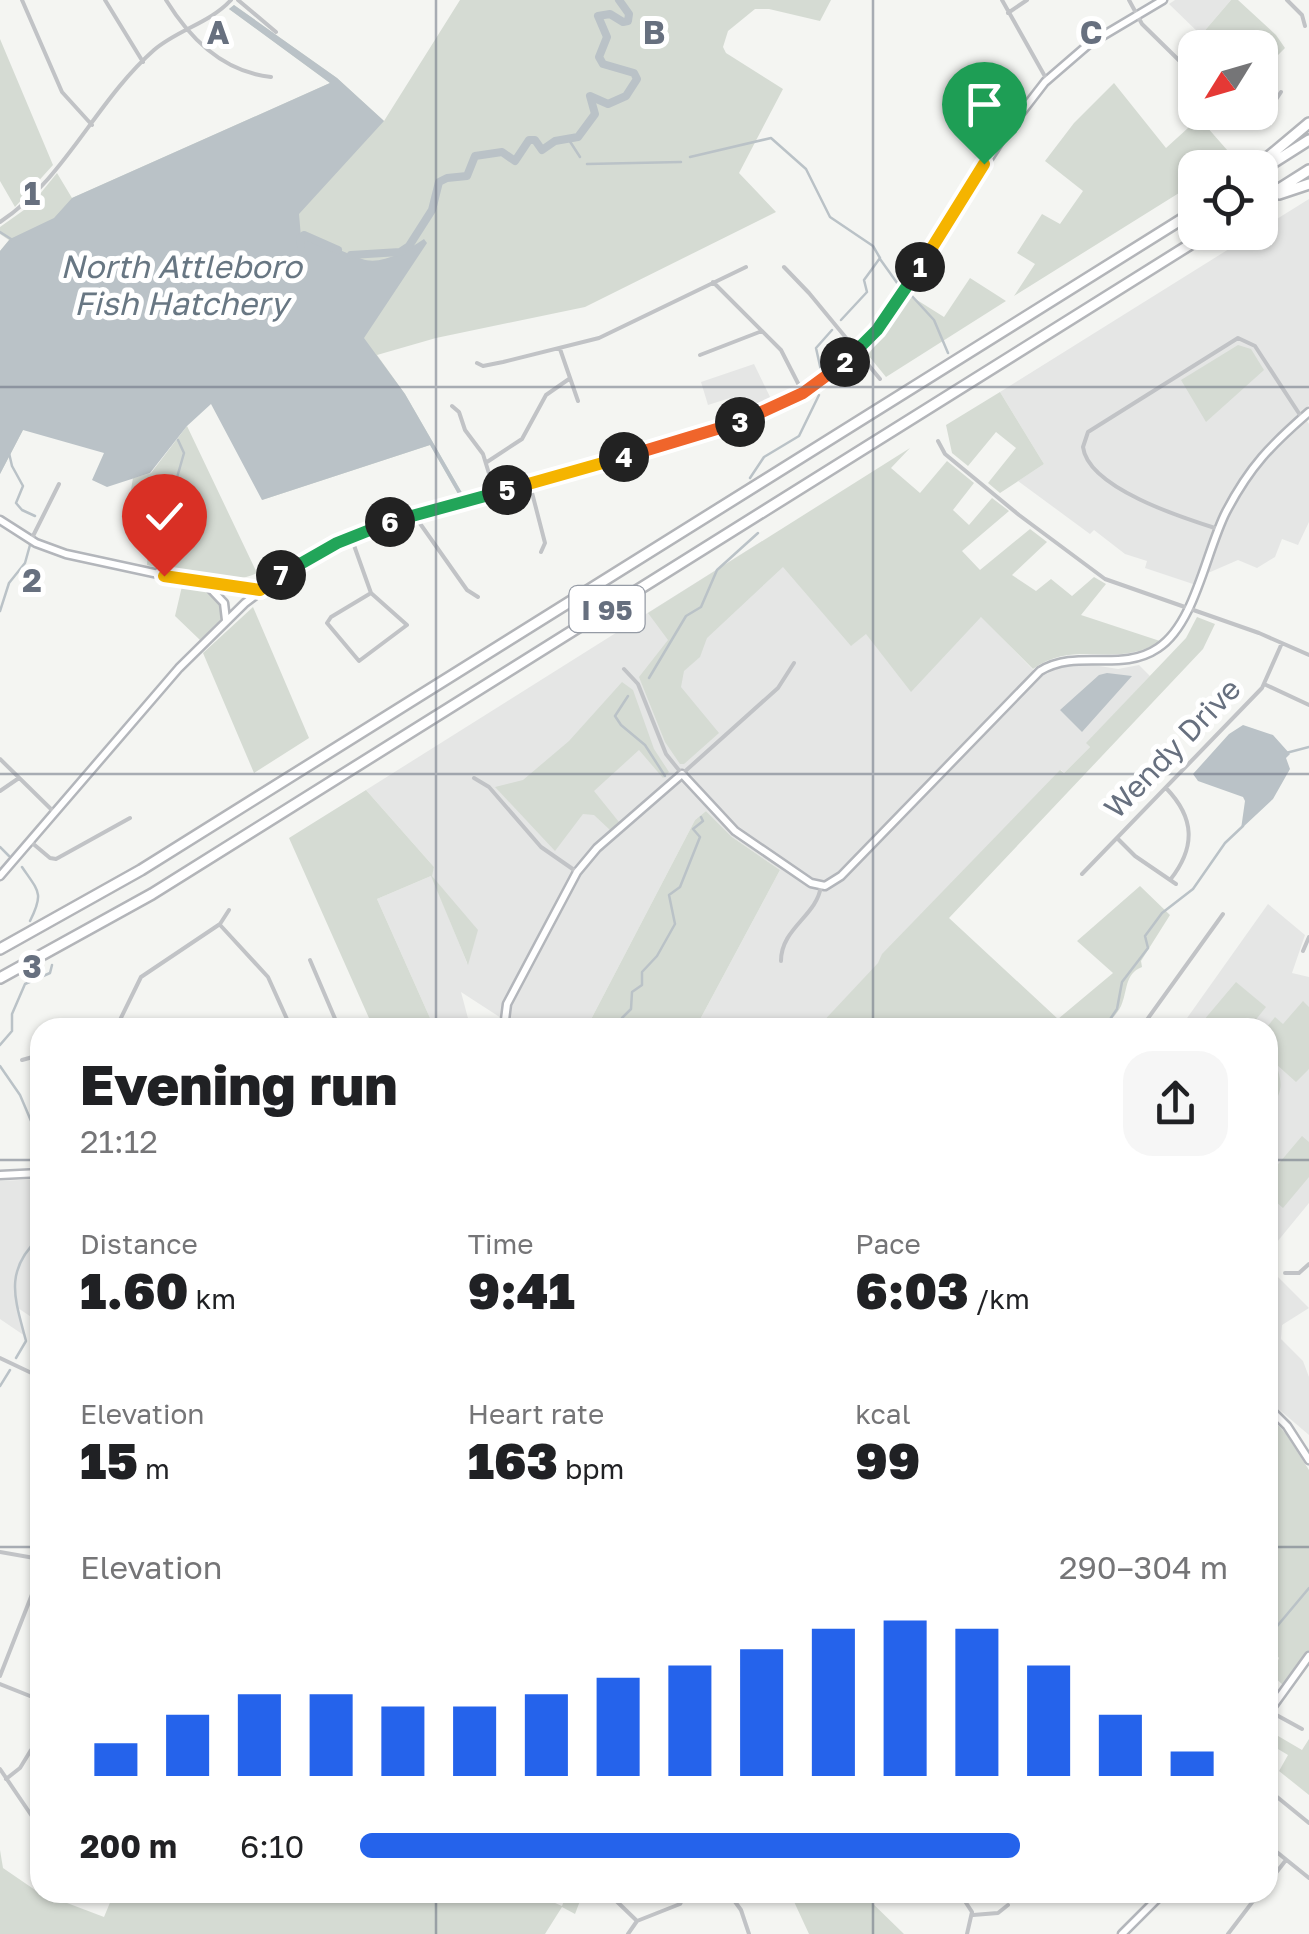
<!DOCTYPE html>
<html lang="en">
<head>
<meta charset="utf-8">
<style>
  body { margin:0; font-family:"Golos Text",sans-serif; background:#f6f6f6; color:#202124; height:100vh; display:flex; flex-direction:column; font-size:38px; white-space:nowrap }
  * { box-sizing:border-box; margin:0 }
  p { font-size:32px; color:#757577 }
  .icon { flex:none; width:55px; height:55px; fill:none; stroke:currentColor; stroke-width:2; stroke-linecap:round; stroke-linejoin:round }
  .map { position:relative; flex:1; overflow:hidden }
  .sheet { position:absolute; left:30px; top:1018px; width:1248px; height:885px; display:flex; flex-direction:column; background:#fff; border-radius:30px; box-shadow:0 2px 8px #0004 }
  .sheet>* { flex:none }
  .needle { width:65px; rotate:233deg }
  .buttons { position:absolute; left:1178px; top:30px; display:grid; gap:20px }
  .buttons a { display:grid; place-items:center; width:100px; height:100px; border-radius:20px; background:#fff; box-shadow:0 2px 8px #0004; font-size:50px }
  .pin { position:absolute; display:grid; place-items:center; width:85px; height:85px; color:#fff; margin:-102px -42px; border-radius:50% 50% 50% 0; rotate:-45deg; box-shadow:0 0 10px #0007 }
  .pin .icon { rotate:45deg }
  .km { position:absolute; width:50px; height:50px; margin:-25px; border-radius:50%; background:#222; color:#fff; font-size:28px; line-height:50px; text-align:center }
  .round { display:grid; place-items:center; flex:none; width:105px; height:105px; border-radius:30px; background:#f6f6f6 }
  .summary { display:flex; align-items:center; justify-content:space-between; height:170px; padding:0 50px }
  h1 { font-size:55px; font-weight:800; line-height:75px }
  .metrics { display:grid; grid-template-columns:repeat(3,1fr); gap:15px; height:170px; padding:10px 50px }
  .metrics div { display:grid; align-content:center }
  .metrics b { font-size:50px; font-weight:800 }
  .metrics small { font-size:28px; font-weight:400 }
  .metrics p { font-size:28px }
  .chart { height:280px; padding:20px 50px }
  .chart p { display:flex; justify-content:space-between }
  .chart svg { width:100%; height:180px; margin-top:10px; stroke:#2563eb; stroke-width:6 }
  ul { padding:0 50px; list-style:none; font-size:32px }
  li { display:grid; grid-template-columns:160px 120px 1fr; align-items:center; height:75px }
  li i { height:25px; border-radius:12px; background:#2563eb }
  .map>svg:first-child { display:block }
  .built { fill:#e5e6e5; fill-rule:evenodd }
  .green { fill:#d5dbd3 }
  .water { fill:#bac2c7 }
  .lines { fill:none; stroke-linecap:round; stroke-linejoin:round }
  .stream { stroke:#bac2c7; stroke-width:2.5 }
  .river { stroke:#bac2c7; stroke-width:8 }
  .secondary-casing { stroke:#b3b6bb; stroke-width:11 }
  .highway-casing { stroke:#b3b5b9; stroke-width:14 }
  .street { stroke:#c1c3c6; stroke-width:4 }
  .secondary { stroke:#fff; stroke-width:6 }
  .highway { stroke:#fff; stroke-width:9 }
  .split-1-casing { stroke:#fff; stroke-width:20 }
  .split-2-casing { stroke:#fff; stroke-width:20 }
  .split-3-casing { stroke:#fff; stroke-width:20 }
  .split-4-casing { stroke:#fff; stroke-width:20 }
  .split-5-casing { stroke:#fff; stroke-width:20 }
  .split-6-casing { stroke:#fff; stroke-width:20 }
  .split-7-casing { stroke:#fff; stroke-width:20 }
  .split-8-casing { stroke:#fff; stroke-width:20 }
  .split-1 { stroke:#f5b400; stroke-width:12 }
  .split-2 { stroke:#22a559; stroke-width:12 }
  .split-3 { stroke:#f0652b; stroke-width:12 }
  .split-4 { stroke:#f0652b; stroke-width:12 }
  .split-5 { stroke:#f5b400; stroke-width:12 }
  .split-6 { stroke:#22a559; stroke-width:12 }
  .split-7 { stroke:#22a559; stroke-width:12 }
  .split-8 { stroke:#f5b400; stroke-width:12 }
  .grid { fill:none; stroke:#67707f; stroke-width:2.5; stroke-opacity:0.55 }
  .labels { text-anchor:middle; dominant-baseline:central; stroke-width:10; stroke-linejoin:round; paint-order:stroke }
  .shield { fill:#fff; stroke:#959ba5; stroke-width:2.5 }
  .shield-label { font-size:28px; font-weight:bold; fill:#67707f }
  .street-label { font-size:30px; fill:#67707f; stroke:#fff }
  .water-label { font-size:32px; font-style:italic; fill:#687783; stroke:#fff }
  .grid-label { font-size:32px; text-anchor:middle; font-weight:bold; fill:#67707f; stroke:#fff; stroke-width:10; stroke-linejoin:round; paint-order:stroke }
</style>
</head>
<body>
<div class="map">
<svg width="1309" height="1934" viewBox="0 0 1309 1934">
  <rect width="100%" height="100%" fill="#f4f5f2"/>
  <path class="built" d="M1175 0H1231L1201 35 1169 4Z
    M1309 199V405L1301 413 1309 424V522L1298 545 1282 539 1275 557 1257 568 1238 560 1208 573 1202 587 1145 568 1147 561 1125 554 1094 530 1090 534 1018 481 1044 464 1000 392Z
    M754 364 773 403 738 419 730 398 708 405 701 382Z
    M762 541 852 645 866 633 982 617 1040 677 1061 667 1081 663 1118 669 1139 665 1150 676 1087 743 1090 747 1064 773 1061 770 820 1027H696L780 870 732 837 706 811 695 820 587 1027H515L461 992 469 1022 451 1027H434L377 899 431 876 434 867 366 790ZM433 879 477 930 467 963Z
    M1268 904 1305 935 1292 973 1309 977V1203L1268 1253V1028H1180Z
    M40 1179V1323L18 1308 25 1336 0 1319V1181Z
    M1268 1267 1309 1308 1282 1325 1281 1339 1303 1361 1309 1377V1435L1268 1400Z"/>
  <path class="green" d="M460 0H831L820 21 769 9H755L728 31 723 47 726 53 783 89 739 173 776 212 585 307 436 338 377 355 405 394 465 498 461 499 430 445 262 500 344 385 24 428 0 474V251L9 240 0 234V227L31 205 57 173 72 198 330 83 229 9 234 5 337 78 384 121Z
    M1231 0H1238L1276 35 1285 48 1260 73V48L1213 47 1201 35Z
    M0 39 53 165 15 207 0 181Z
    M1114 83 1166 148 1199 118 1235 159 1221 167 1195 168V183L1014 296 1035 264 1017 253 1042 214 1060 224 1083 191 1045 161 1074 123Z
    M970 278 1006 301 886 377 868 355 909 295 944 317Z
    M1238 345 1251 349 1264 370 1206 422 1181 380Z
    M1000 392 1044 464 1000 493 988 483 1016 448 996 432 968 466 952 453 946 425Z
    M187 426 257 573C222 589 183 574 147 565L151 519 127 513 133 478 151 473Z
    M910 448 891 468 920 493 947 461 974 483 953 510 969 525 992 498 1009 511 962 551 980 570 1030 529 1047 542 1012 575 1036 591 1051 579 1072 596 1094 577 1106 584 1081 615 1160 641C1117 670 1077 638 1033 669L981 617 911 692 866 634 851 646 783 567 707 638 700 657 684 671 681 687 719 733 684 764H680L665 742 639 677 668 640 648 613Z
    M183 582C203 587 224 593 222 618L200 640 175 616Z
    M253 607 309 738 254 773 203 653Z
    M1197 617 1215 624 1203 649 949 918 1058 1019 1113 973 1077 941 1140 886 1170 915 1141 961 1142 967C1124 974 1128 991 1121 1006 1117 1014 1110 1021 1104 1027H818L878 963 882 954 1060 770 1064 773 1090 747 1086 743 1186 638Z
    M622 682 633 690 654 749 669 772 663 778 639 750 594 791 619 822 610 830 594 815 583 814 555 851 495 787 523 780 569 741Z
    M366 790 434 867 432 876 478 930 468 965 431 876 377 899 434 1027H373L289 838Z
    M706 811 732 837 780 870 696 1027H587L695 820Z
    M1236 982 1266 1007 1250 1027H1198Z
    M1303 1001 1309 1007V1069L1296 1082 1276 1064C1282 1082 1284 1092 1270 1107L1268 1104 1267 1027 1275 1017 1283 1024Z
    M1302 1136 1309 1142V1177L1283 1208 1268 1195V1176Z
    M1268 1414 1286 1434 1309 1470V1650L1283 1685 1272 1675 1279 1658 1268 1645Z
    M1268 1730 1302 1750 1309 1739V1795L1279 1771 1288 1755 1268 1743Z
    M0 1850 3 1868 38 1892 104 1917 114 1893 530 1892 562 1906 567 1893H583L575 1914 562 1907 545 1934H0Z
    M790 1893H872L867 1898 904 1934H809Z"/>
  <path class="water" d="M234 5 337 78 384 121 299 214 301 237C322 240 342 252 362 259 382 266 409 249 424 239L427 243 364 338 405 394 465 498 461 499 430 445 262 500 211 404 187 426 150 473 107 487 92 480 104 453 23 430 0 474V251L10 239 54 218 72 198 330 83 229 9Z
    M1107 673 1132 676 1082 732 1060 710 1099 675Z
    M1243 725 1273 735 1290 754 1286 758 1290 769 1273 799 1241 829 1245 801 1243 797 1198 781 1193 774 1229 734Z"/>
  <g class="lines">
    <path class="stream" d="M569 140 580 157
      M690 157 771 138 806 169 830 217 873 246 880 258 864 280 867 292 841 320
      M587 164 681 162
      M0 232 11 239
      M880 259 900 287
      M911 295 934 320 948 353
      M822 375 816 348 832 330
      M178 440 184 453 176 481 185 509
      M9 453 12 466 23 486 16 503 22 510 35 516
      M750 478 764 457 799 436 819 395
      M0 611 9 583 25 563 30 545
      M649 678 686 616 701 607 717 570 758 533
      M628 696 615 716 621 725 645 745 665 776
      M1286 753 1309 747
      M0 847 9 856
      M22 867C39 892 44 893 30 921
      M620 1028 622 1018 631 1009 632 992 642 985V972L657 956 675 924 669 895 680 887 700 837 693 829 703 821 701 817
      M1104 1028 1117 1009 1122 982 1148 948 1145 936 1162 913 1193 889 1225 843 1243 826
      M0 1045 12 1031V1014L25 984 50 973 52 965
      M0 1066 20 1095 40 1142
      M16 1358 26 1341C15 1299 3 1271 40 1237
      M0 1386 10 1370
      M1268 1637 1309 1588"/>
    <path class="river" d="M301 245 300 238 304 235 338 250
      M351 255 400 252 409 246 432 210 439 182 447 178 467 176 475 156 502 152 515 161 529 140H535L542 150 555 141 578 137 595 114 590 96 608 104 626 96 637 79 634 73 603 64 599 57 607 37 598 16 610 14 623 22 628 21 629 14 619 0"/>
    <g class="secondary-casing">
      <path id="secondary" d="M0 520 36 543 66 554 200 583 259 590
        M207 585 224 603 226 620
        M0 876 179 668 245 603 297 564 375 527 723 428 792 399 834 371 862 347 890 313 1004 135 1045 82 1089 44 1163 0
        M504 1028 507 1004 577 872 597 848 682 774 735 831 811 883 825 886 841 876 1040 671C1078 648 1121 673 1158 648 1195 624 1206 551 1226 512 1250 466 1271 445 1309 412
        M0 1175 40 1173
        M1268 1407 1287 1426 1309 1460
        M1268 1713 1309 1656
        M1122 1934 1164 1892"/>
    </g>
    <g class="highway-casing">
      <path id="highway" d="M1255 168 1309 123
        M1260 171 1309 140
        M1279 194 1309 184
        M1260 201 1309 170
        M0 949 141 870 1195 211
        M0 978 152 894 1210 232"/>
    </g>
    <path class="street" d="M22 0 62 92 92 125
      M105 0 143 62
      M166 0C190 39 223 72 271 77
      M238 0 276 32
      M1002 0 1047 80
      M1129 0 1142 24 1195 76
      M1287 0 1302 15 1305 26
      M1008 13 1027 0
      M1260 109 1273 104 1281 92
      M0 222C65 179 96 101 154 50 177 30 210 23 231 0
      M784 267 809 293 880 379
      M713 282 781 350 803 393
      M560 349 578 401
      M700 355 762 331
      M477 363 483 366 503 362 599 338 746 267
      M452 406 459 412 465 430 483 454 494 490 492 494
      M938 441 945 454 1019 515 1105 579 1259 633 1309 655
      M487 462 522 439 546 395 569 379
      M530 485 545 543 541 552
      M414 515 467 590 478 597
      M1218 529C1183 518 1088 488 1083 447L1088 432 1238 338 1255 346 1302 418
      M351 537 371 593 407 625 359 661 327 623 331 617 371 593
      M32 538 59 484
      M624 669 638 684 666 754 682 774 778 688 794 663
      M1264 684 1309 705
      M0 759 55 813
      M474 778 489 787 541 847 577 872
      M1166 788C1195 818 1196 847 1170 880
      M0 791 19 778
      M1117 838 1135 856 1176 884
      M31 842 50 858 56 859 130 818
      M1082 874 1262 688 1282 643
      M221 926 268 977 291 1028
      M1303 951 1309 937
      M310 960 339 1028
      M781 961C781 928 817 916 821 886
      M116 1028 141 977 220 924 229 910
      M1141 1028 1223 914
      M22 1060 40 1055
      M1285 1273H1299L1309 1264
      M0 1358 40 1377
      M35 1490H40
      M0 1552 40 1559
      M0 1676 40 1574
      M0 1684 40 1700
      M1271 1712 1302 1729
      M0 1769 40 1828
      M6 1779 20 1768 31 1750
      M1271 1792 1309 1823
      M1268 1845 1309 1878
      M1268 1883 1286 1860
      M607 1892 636 1920
      M728 1892 741 1910 749 1934
      M959 1892 972 1912 967 1934
      M905 1893 906 1892
      M973 1915 998 1913 1008 1905
      M628 1934 637 1921 680 1904 684 1896
      M1228 1934 1260 1892"/>
    <use href="#secondary" class="secondary"/>
    <use href="#highway" class="highway"/>
  </g>
  <g class="lines">
    <g class="split-1-casing">
      <path id="split-1" d="M920 267 984 164"/>
    </g>
    <g class="split-2-casing">
      <path id="split-2" d="M845 362 877 330 920 267"/>
    </g>
    <g class="split-3-casing">
      <path id="split-3" d="M740 422 803 393 845 362"/>
    </g>
    <g class="split-4-casing">
      <path id="split-4" d="M624 457 740 422"/>
    </g>
    <g class="split-5-casing">
      <path id="split-5" d="M507 490 624 457"/>
    </g>
    <g class="split-6-casing">
      <path id="split-6" d="M390 522 507 490"/>
    </g>
    <g class="split-7-casing">
      <path id="split-7" d="M281 575 337 543 390 522"/>
    </g>
    <g class="split-8-casing">
      <path id="split-8" d="M164 576 260 590 281 575"/>
    </g>
    <use href="#split-1" class="split-1"/>
    <use href="#split-2" class="split-2"/>
    <use href="#split-3" class="split-3"/>
    <use href="#split-4" class="split-4"/>
    <use href="#split-5" class="split-5"/>
    <use href="#split-6" class="split-6"/>
    <use href="#split-7" class="split-7"/>
    <use href="#split-8" class="split-8"/>
  </g>
  <path class="grid" d="M436 0V1028M873 0V1028M0 387H1309M0 774H1309M0 1160H40M1268 1160H1309M0 1547H40M1268 1547H1309M436 1892V1934M873 1892V1934"/>
  <g class="labels">
    <rect class="shield" x="569.5" y="586" width="75" height="46" rx="8"/>
    <g class="shield-label">
      <text x="607" y="609">I 95</text>
    </g>
    <g class="street-label">
      <text transform="translate(1172 748) rotate(-46)">Wendy Drive</text>
    </g>
    <g class="water-label">
      <text x="181" y="266">North Attleboro<tspan x="181" dy="37">Fish Hatchery</tspan></text>
    </g>
  </g>
  <g class="grid-label">
    <text x="218" y="44">A</text>
    <text x="654" y="44">B</text>
    <text x="1091" y="44">C</text>
    <text x="32" y="205">1</text>
    <text x="32" y="592">2</text>
    <text x="32" y="978">3</text>
  </g>
</svg>
<div class="buttons">
<a><svg class="needle" viewBox="-14 -14 28 28"><path d="M0-13l5 13h-10z" fill="#e53935"/><path d="M0 13l5-13h-10z" fill="#757577"/></svg></a>
<a><svg class="icon" aria-label="locate" viewBox="0 0 24 24"><circle cx="12" cy="12" r="6"/><path d="M12 2v4M12 18v4M2 12h4M18 12h4"/></svg></a>
</div>
<div class="pin" style="left:984px;top:164px;background:#1e9e55"><svg class="icon" aria-label="arrive" viewBox="0 0 24 24"><path d="M6 21V4h12l-3 4 3 4H6"/></svg></div>
<div class="pin" style="left:164px;top:576px;background:#d93025"><svg class="icon" aria-label="check" viewBox="0 0 24 24"><path d="M5 12l5 5 9-10"/></svg></div>
<b class="km" style="left:920px;top:267px">1</b>
<b class="km" style="left:845px;top:362px">2</b>
<b class="km" style="left:740px;top:422px">3</b>
<b class="km" style="left:624px;top:457px">4</b>
<b class="km" style="left:507px;top:490px">5</b>
<b class="km" style="left:390px;top:522px">6</b>
<b class="km" style="left:281px;top:575px">7</b>
<section class="sheet">
<div class="summary"><div><h1>Evening run</h1><p>21:12</p></div><a class="round"><svg class="icon" aria-label="share" viewBox="0 0 24 24"><path d="M12 15V3M7 8l5-5 5 5M5 13v7h14v-7"/></svg></a></div>
<div class="metrics">
<div><p>Distance</p><b>1.60<small> km</small></b></div>
<div><p>Time</p><b>9:41</b></div>
<div><p>Pace</p><b>6:03<small> /km</small></b></div>
</div>
<div class="metrics">
<div><p>Elevation</p><b>15<small> m</small></b></div>
<div><p>Heart rate</p><b>163<small> bpm</small></b></div>
<div><p>kcal</p><b>99</b></div>
</div>
<div class="chart"><p><span>Elevation</span>290–304 m</p>
<svg viewBox="0 0 160 44" preserveAspectRatio="none"><path d="M5 44V36M15 44V29M25 44V24M35 44V24M45 44V27M55 44V27M65 44V24M75 44V20M85 44V17M95 44V13M105 44V8M115 44V6M125 44V8M135 44V17M145 44V29M155 44V38"/></svg>
</div>
<ul>
<li><b>200 m</b>6:10<i style="width:76%"></i></li>
</ul>
</section>
</div>
</body>
</html>
